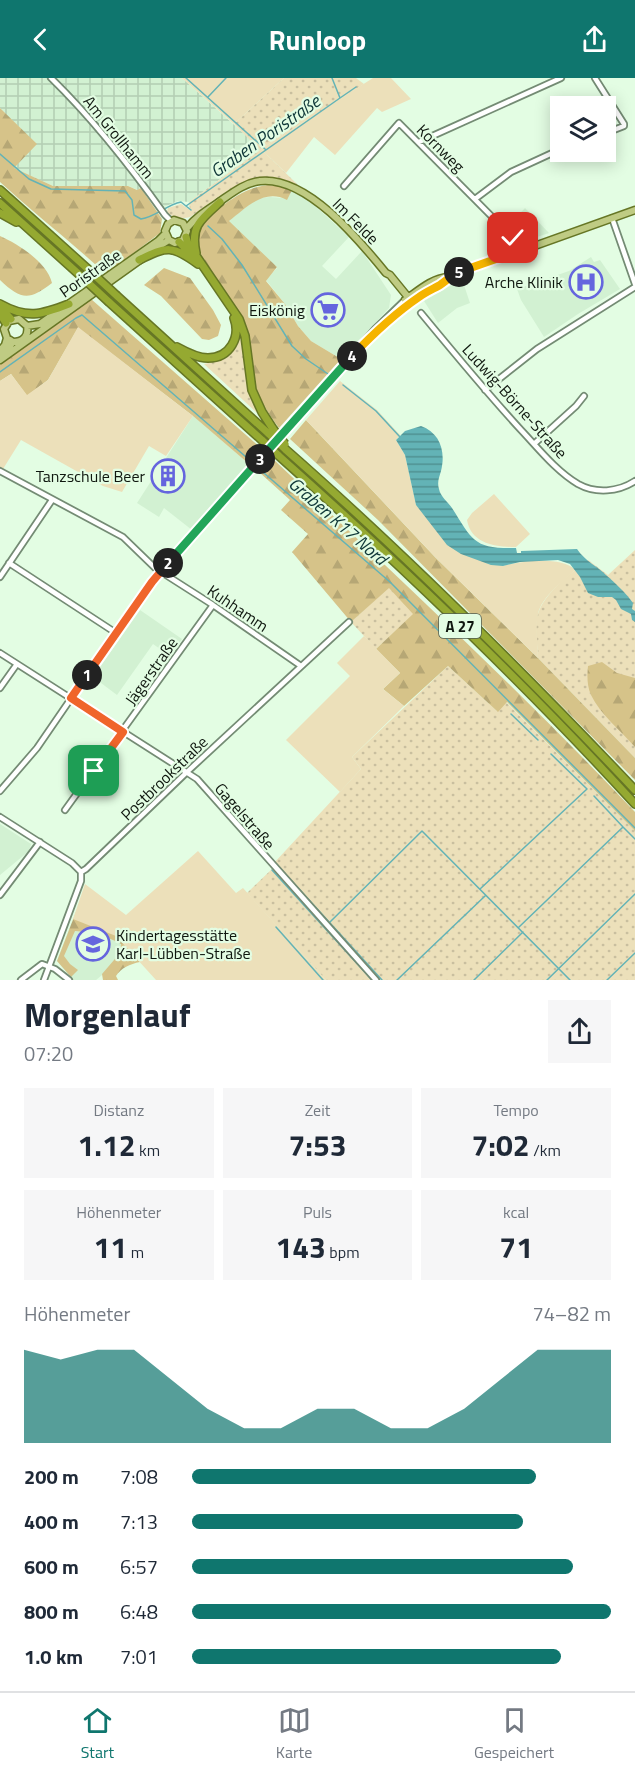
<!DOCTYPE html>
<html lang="de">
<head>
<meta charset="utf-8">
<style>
  body { margin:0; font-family:"Titillium Web",sans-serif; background:#f6f6f7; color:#1f2937; height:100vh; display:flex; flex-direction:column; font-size:22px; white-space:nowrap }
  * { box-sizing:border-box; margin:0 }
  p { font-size:20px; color:#747a83 }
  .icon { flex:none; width:33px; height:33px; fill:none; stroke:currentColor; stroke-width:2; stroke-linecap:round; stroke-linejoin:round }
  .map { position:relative; height:902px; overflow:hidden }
  .sheet { display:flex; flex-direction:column; background:#fff; flex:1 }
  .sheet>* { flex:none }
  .tools { position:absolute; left:550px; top:18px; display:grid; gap:12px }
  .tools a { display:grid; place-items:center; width:66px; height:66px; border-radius:0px; background:#fff; box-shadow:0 3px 15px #0003; font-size:30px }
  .pin { position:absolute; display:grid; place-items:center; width:51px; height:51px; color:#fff; margin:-26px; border-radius:12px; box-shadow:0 3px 9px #0006 }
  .km { position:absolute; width:30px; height:30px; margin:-15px; border-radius:50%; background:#222; color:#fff; font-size:16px; line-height:30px; text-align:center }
  .round { display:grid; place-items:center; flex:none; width:63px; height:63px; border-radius:0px; background:#f6f6f7 }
  .summary { display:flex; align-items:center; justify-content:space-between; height:102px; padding:0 24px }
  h1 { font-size:33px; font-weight:700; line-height:45px }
  .stats { display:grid; grid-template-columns:repeat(3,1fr); gap:9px; height:102px; padding:6px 24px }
  .stats div { display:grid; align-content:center; border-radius:0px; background:#f6f6f7; text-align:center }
  .stats b { font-size:30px; font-weight:700 }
  .stats small { font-size:16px; font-weight:400 }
  .stats p { font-size:16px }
  .chart { height:168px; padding:12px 24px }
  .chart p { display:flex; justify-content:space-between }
  .chart svg { width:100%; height:108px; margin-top:6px; fill:#0f766e; opacity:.7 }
  ul { padding:0 24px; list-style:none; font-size:20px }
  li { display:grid; grid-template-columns:96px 72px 1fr; align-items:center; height:45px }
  li i { height:15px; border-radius:8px; background:#0f766e }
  header { display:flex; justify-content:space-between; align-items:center; height:78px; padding:0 24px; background:#0f766e; color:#fff; font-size:27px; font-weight:700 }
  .tabs { display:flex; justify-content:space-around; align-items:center; height:84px; border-top:2px solid #e0e1e3; background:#fff; font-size:16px; color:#747a83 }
  .tabs a { display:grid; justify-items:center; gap:3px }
  .tabs .on { color:#0f766e }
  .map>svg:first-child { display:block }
  .built { fill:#d2f1d2 }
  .industrial { fill:url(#industrial-grid) }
  .grass { fill:url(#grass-dots) }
  .forest { fill:url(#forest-firs) }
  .green { fill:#ece0ba }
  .water { fill:url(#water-rules) }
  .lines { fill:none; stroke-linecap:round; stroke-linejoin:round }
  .stream { stroke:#63b3b6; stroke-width:1.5 }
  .minor-casing { stroke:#748b74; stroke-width:8 }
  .major-casing { stroke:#667625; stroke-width:9 }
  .highway-casing { stroke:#667625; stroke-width:10 }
  .minor { stroke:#fff; stroke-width:4.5 }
  .major { stroke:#bfcb83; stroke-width:6 }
  .highway { stroke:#95a931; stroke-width:7 }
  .highway-bridge-casing { stroke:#667625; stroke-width:10; stroke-linecap:butt }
  .highway-bridge { stroke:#95a931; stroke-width:7 }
  .split-1-casing { stroke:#fff; stroke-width:12 }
  .split-2-casing { stroke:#fff; stroke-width:12 }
  .split-3-casing { stroke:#fff; stroke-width:12 }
  .split-4-casing { stroke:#fff; stroke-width:12 }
  .split-5-casing { stroke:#fff; stroke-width:12 }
  .split-6-casing { stroke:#fff; stroke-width:12 }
  .split-1 { stroke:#f0652b; stroke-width:8 }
  .split-2 { stroke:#f0652b; stroke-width:8 }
  .split-3 { stroke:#22a559; stroke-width:8 }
  .split-4 { stroke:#22a559; stroke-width:8 }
  .split-5 { stroke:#f5b400; stroke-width:8 }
  .split-6 { stroke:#f5b400; stroke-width:8 }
  .labels { text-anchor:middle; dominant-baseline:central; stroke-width:4.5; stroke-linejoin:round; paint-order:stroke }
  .shield { fill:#e3fde3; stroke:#4f5c4f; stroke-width:1.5 }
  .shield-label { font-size:15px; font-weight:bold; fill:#0f170f }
  .street-label { font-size:16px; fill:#0f170f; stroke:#e3fde3 }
  .poi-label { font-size:16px; fill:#0f170f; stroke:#e3fde3; text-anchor:end }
  .water-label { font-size:18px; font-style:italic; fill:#0f3738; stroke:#e3fde3 }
</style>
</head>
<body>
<header><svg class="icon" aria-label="back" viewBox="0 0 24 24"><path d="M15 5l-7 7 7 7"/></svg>Runloop<svg class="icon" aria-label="share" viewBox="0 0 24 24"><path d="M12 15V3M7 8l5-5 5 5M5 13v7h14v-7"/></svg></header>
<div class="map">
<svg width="635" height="902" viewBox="0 0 635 902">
  <defs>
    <pattern id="industrial-grid" width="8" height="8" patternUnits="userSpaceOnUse" patternTransform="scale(1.5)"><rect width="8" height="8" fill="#d2f1d2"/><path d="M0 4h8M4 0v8" fill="none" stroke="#b3ceb3"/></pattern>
    <pattern id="grass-dots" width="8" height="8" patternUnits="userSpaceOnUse" patternTransform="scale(1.5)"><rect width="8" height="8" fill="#ece0ba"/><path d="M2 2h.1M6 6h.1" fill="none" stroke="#c9bf9f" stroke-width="1.8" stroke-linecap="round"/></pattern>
    <pattern id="forest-firs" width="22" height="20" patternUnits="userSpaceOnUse" patternTransform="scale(1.5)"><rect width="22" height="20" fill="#d6c389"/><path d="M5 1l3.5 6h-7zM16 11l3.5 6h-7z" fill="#b6a775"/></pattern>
    <pattern id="water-rules" width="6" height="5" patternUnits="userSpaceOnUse" patternTransform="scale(1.5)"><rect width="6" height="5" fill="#63b3b6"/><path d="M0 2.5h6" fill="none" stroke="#509192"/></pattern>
  </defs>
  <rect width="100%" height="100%" fill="#e3fde3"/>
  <path class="built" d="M292 112 312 125 349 159 322 188 336 201 362 173 391 217 389 230 341 281 311 263 298 248 285 226 266 202 277 190 228 143 258 120 270 119 284 120Z
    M525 130 549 155 522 164 507 149Z
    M591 179 594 184 600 182 620 211 578 236 544 259 521 222 517 211 569 193Z
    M462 201 470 225 457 230 438 245 424 223Z
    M193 338 249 386 192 452 164 430 159 439 137 425Z
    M140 532 182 561 170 578 153 566 117 617 93 599Z
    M0 746 31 766 29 773 0 797Z
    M73 841 116 858 130 874 96 902H73L57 883Z"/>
  <path class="industrial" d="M0 0H182L261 71 189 124 178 123 157 132 141 110 138 112 128 108H53L13 90 36 66 0 30Z"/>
  <path class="grass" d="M284 0H356L364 6 261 71 298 107C247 90 230 112 190 139 183 141 172 140 167 134L168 130 181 126 190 132 189 124 260 72 234 46Z
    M240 258 249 314 257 335 204 286C223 282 234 275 240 258Z
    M635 472V680L538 580C538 566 533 546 539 533 547 513 571 495 588 482L608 497Z
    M389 509 414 536 376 571 351 544Z
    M448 588 497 633 506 624 635 753V902H378L274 785 361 691 352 679Z
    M272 791 372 902H326L247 815Z"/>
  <path class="forest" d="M0 30 37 66 14 90 53 108H128L137 112 141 110 162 141 160 155 106 196C71 164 35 136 0 104Z
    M268 107 279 108 292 112 287 122C264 110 246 130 229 143L277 189 266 203 285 226 298 248 311 263 341 281 279 350C264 330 254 313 251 288 250 274 250 260 245 247 236 223 194 181 196 159 198 147 209 136 219 130 235 119 248 109 268 107Z
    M0 158C18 166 47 184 52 205 29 223 21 222 0 202Z
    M164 190 190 200 213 232 221 247 218 258 209 262 202 261 161 218 144 207Z
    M91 221 262 371 249 386 193 338 78 250 48 302 27 318 11 296 0 303V284Z
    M306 342 435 479 538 580 635 680V702L378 442 290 361Z
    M271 379C394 496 519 611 635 734V753L507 624 498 634 448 588 404 628 383 611 400 595 376 571 413 536 389 510 351 544 292 474 308 456 281 432 290 422 259 394Z
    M602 584 617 595 635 600V669C621 653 600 636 591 617 587 608 587 598 588 588Z
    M86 808 140 884C130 886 121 890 116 898L118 902H103L102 896 120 875 121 866C110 859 89 854 75 853L64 878 70 886 78 892 71 899 57 883Z"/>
  <path class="green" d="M182 0H284L234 46Z
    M373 0H391L411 21 382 34 377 30 335 77 314 59 286 95 261 71Z
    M78 249 193 338 166 378 149 368 122 414 103 408 21 362 3 391 0 390V303L11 296 27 317 48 302Z
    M340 303 377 332 400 357 396 362 405 377 416 427 503 488C521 483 562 478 575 492 563 504 542 518 538 536 535 550 538 566 538 580L435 479 306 342Z
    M494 416 530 456 516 469C496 469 471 466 467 442L472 435Z
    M364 558 400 595 383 611 404 628 352 679 361 691 340 714 286 662 350 598 337 585Z
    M198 773 236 815 243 810 326 902H156L116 858 73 841 85 806 126 837Z"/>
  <path class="water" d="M421 348C440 355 446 373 441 393 439 400 437 404 439 411 440 418 448 424 452 430 473 463 474 471 516 470L517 475H521V473L577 471C585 483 597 488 606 497 615 505 626 515 633 525L632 531 635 533V544L632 542 631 536 621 531 616 522 612 519H598L588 515 580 499 570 486 558 482 520 484 503 488 491 487 461 476 447 467 416 427 405 377 396 362 405 353Z"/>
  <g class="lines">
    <path class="stream" d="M186 0 265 71
      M208 19 226 0
      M340 20 356 9
      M0 76 29 101 51 111 125 113 132 122 134 137 141 141C156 139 166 127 181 124L191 132
      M186 128 340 20 332 0
      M208 148 222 161 242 187 292 268 306 281 331 298
      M0 294 76 240 82 237 253 385
      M343 307 376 333 400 359
      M257 389 390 504 635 750
      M511 636 538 662
      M623 749 635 761
      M278 788 382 902
      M272 792 372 902
      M480 811 587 711 551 676
      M330 844 422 753 570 902
      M276 849 323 902
      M519 849 623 749 594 718
      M397 902 485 818
      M474 902 523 854
      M547 902 635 816
      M607 902 635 875"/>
    <g class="minor-casing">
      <path id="minor" d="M51 0C94 42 130 88 165 137L171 143
        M595 0 624 46V48L606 55
        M419 64 561 0
        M344 108 399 45 524 171
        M475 121 511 94 561 71
        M612 140 635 206
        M421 235C454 275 486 314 521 352 538 370 556 393 578 406 596 416 618 414 635 403
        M376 254 409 226
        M485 312 537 271 635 209
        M534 366 576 328 584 318
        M0 393 123 459 155 490 213 527 301 588
        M9 485 116 555
        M0 499 52 422
        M0 575 197 701 376 902
        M0 610 17 586
        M0 713 37 670 151 504 375 251 405 222
        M65 732 213 527
        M0 739 72 785 81 794
        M81 794 86 791 187 694 349 544
        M0 817 40 764
        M21 902 42 886 55 891 69 902
        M44 902 81 803V794"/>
    </g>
    <g class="major-casing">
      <path id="major" d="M187 150C196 139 207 132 219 124 232 115 244 105 260 103 307 98 359 162 386 195L390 197 412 224
        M405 222C418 213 432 200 448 199L635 132
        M409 226 443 205 448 199
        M27 248 40 246 158 163 165 156
        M0 273 5 267 7 260
        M2 278 13 264C23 264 29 258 27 248L19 241 9 243 4 251 7 260 13 264
        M0 282 161 167 169 162 175 165 183 162 187 153 183 145 174 142 168 146 165 153 169 162"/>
    </g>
    <g class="highway-casing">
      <path id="highway" d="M0 112 90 193
        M0 125 82 199
        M0 135 16 144
        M186 159 188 166 239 241 245 258 252 312 262 334 273 351
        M179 164 189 174
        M196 175C190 148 201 141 220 124
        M139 182C167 168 172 167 198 186
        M117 218 269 356
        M109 224 263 363
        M0 226C27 241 41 237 69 226
        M0 229 11 241
        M0 236 6 245
        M177 269C186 274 197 280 208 280 230 280 241 259 234 240
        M285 371C407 478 523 594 635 712
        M278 377C402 488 523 603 635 726"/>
    </g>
    <use href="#minor" class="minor"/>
    <use href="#major" class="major"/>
    <use href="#highway" class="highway"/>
    <g class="highway-bridge-casing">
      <path id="highway-bridge" d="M90 193 117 218
        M82 199 109 224
        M273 351 285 366
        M269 356 285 371
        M263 363 278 377"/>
    </g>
    <use href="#highway-bridge" class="highway-bridge"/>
  </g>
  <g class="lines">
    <g class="split-1-casing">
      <path id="split-1" d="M87 597 71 620 123 654 94 693"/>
    </g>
    <g class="split-2-casing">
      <path id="split-2" d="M87 597 152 504 168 485"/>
    </g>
    <g class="split-3-casing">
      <path id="split-3" d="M168 485 260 381"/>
    </g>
    <g class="split-4-casing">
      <path id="split-4" d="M260 381 352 278"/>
    </g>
    <g class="split-5-casing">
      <path id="split-5" d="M352 278C373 256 394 236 419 219 426 214 433 211 440 207 447 202 451 198 459 194"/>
    </g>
    <g class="split-6-casing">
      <path id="split-6" d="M459 194 524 171 513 160"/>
    </g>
    <use href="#split-1" class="split-1"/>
    <use href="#split-2" class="split-2"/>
    <use href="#split-3" class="split-3"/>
    <use href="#split-4" class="split-4"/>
    <use href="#split-5" class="split-5"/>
    <use href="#split-6" class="split-6"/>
  </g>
  <defs>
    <g id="hospital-ring" transform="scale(1.725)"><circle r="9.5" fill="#e3fde3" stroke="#6565de" stroke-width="1.5"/><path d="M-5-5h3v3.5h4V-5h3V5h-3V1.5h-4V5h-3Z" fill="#6565de"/></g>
    <g id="supermarket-ring" transform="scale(1.725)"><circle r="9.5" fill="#e3fde3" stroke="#6565de" stroke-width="1.5"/><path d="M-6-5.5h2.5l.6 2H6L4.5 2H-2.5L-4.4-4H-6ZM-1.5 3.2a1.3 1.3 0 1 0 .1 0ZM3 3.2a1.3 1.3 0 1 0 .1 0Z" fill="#6565de"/></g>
    <g id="building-ring" transform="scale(1.725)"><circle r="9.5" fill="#e3fde3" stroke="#6565de" stroke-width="1.5"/><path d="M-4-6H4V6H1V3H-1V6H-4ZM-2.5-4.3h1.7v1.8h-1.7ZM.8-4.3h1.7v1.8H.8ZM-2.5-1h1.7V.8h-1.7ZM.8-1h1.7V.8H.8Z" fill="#6565de"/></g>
    <g id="school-ring" transform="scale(1.725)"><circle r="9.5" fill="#e3fde3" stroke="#6565de" stroke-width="1.5"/><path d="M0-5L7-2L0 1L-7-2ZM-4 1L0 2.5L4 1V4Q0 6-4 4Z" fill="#6565de"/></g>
  </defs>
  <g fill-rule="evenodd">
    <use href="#hospital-ring" x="586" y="204"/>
    <use href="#supermarket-ring" x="328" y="232"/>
    <use href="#building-ring" x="168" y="398"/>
    <use href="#school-ring" x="93" y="866"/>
  </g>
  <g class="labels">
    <rect class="shield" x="439" y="536" width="42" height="24" rx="4.5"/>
    <g class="shield-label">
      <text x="460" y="548">A 27</text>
    </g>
    <g class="street-label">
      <text transform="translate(119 59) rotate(51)">Am Grollhamm</text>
      <text transform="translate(441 70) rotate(45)">Kornweg</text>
      <text transform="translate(356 143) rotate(45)">Im Felde</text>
      <text transform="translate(90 195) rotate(-35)">Poristraße</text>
      <text transform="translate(515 323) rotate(48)">Ludwig-Börne-Straße</text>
      <text transform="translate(238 530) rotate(34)">Kuhhamm</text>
      <text transform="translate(151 593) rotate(-55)">Jägerstraße</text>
      <text transform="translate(164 700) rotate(-44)">Postbrookstraße</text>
      <text transform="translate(245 738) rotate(49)">Gagelstraße</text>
    </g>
    <g class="poi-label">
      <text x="563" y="204">Arche Klinik</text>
      <text x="305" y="232">Eiskönig</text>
      <text x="145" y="398">Tanzschule Beer</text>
      <text x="116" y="857" text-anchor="start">Kindertagesstätte<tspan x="116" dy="18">Karl-Lübben-Straße</tspan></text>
    </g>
    <g class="water-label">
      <text transform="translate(265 58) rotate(-35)">Graben Poristraße</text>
      <text transform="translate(338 443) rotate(41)">Graben K17 Nord</text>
    </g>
  </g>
</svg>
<div class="tools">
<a><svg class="icon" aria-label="layers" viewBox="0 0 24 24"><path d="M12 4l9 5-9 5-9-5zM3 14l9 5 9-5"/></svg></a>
</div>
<div class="pin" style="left:94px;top:693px;background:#1e9e55"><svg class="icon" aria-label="arrive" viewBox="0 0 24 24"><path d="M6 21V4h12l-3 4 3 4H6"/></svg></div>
<div class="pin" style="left:513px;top:160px;background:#d93025"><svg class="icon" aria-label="check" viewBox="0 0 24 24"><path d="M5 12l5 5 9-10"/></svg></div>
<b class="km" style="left:87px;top:597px">1</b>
<b class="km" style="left:168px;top:485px">2</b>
<b class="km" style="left:260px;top:381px">3</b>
<b class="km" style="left:352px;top:278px">4</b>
<b class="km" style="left:459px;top:194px">5</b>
</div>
<section class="sheet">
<div class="summary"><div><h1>Morgenlauf</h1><p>07:20</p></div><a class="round"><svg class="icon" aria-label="share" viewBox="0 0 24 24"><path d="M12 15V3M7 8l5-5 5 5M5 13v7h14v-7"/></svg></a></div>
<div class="stats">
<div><p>Distanz</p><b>1.12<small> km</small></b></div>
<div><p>Zeit</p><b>7:53</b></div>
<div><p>Tempo</p><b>7:02<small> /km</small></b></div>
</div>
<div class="stats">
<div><p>Höhenmeter</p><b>11<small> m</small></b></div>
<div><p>Puls</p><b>143<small> bpm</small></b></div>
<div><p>kcal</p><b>71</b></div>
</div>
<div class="chart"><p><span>Höhenmeter</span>74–82 m</p>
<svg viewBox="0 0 160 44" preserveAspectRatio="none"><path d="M0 44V6L10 10L20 6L30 6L40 18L50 30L60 38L70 38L80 30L90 30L100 38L110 38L120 30L130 18L140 6L150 6L160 6V44z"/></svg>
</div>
<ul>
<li><b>200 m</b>7:08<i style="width:82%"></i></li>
<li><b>400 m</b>7:13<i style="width:79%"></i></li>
<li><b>600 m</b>6:57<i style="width:91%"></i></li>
<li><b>800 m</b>6:48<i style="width:100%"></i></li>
<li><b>1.0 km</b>7:01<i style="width:88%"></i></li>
</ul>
</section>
<nav class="tabs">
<a class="on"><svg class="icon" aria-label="home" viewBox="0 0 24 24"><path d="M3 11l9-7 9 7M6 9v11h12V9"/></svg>Start</a>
<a><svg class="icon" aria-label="map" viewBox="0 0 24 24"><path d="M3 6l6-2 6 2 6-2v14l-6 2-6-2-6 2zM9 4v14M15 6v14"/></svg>Karte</a>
<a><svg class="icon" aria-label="saved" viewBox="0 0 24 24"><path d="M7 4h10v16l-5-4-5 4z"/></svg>Gespeichert</a>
</nav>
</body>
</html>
